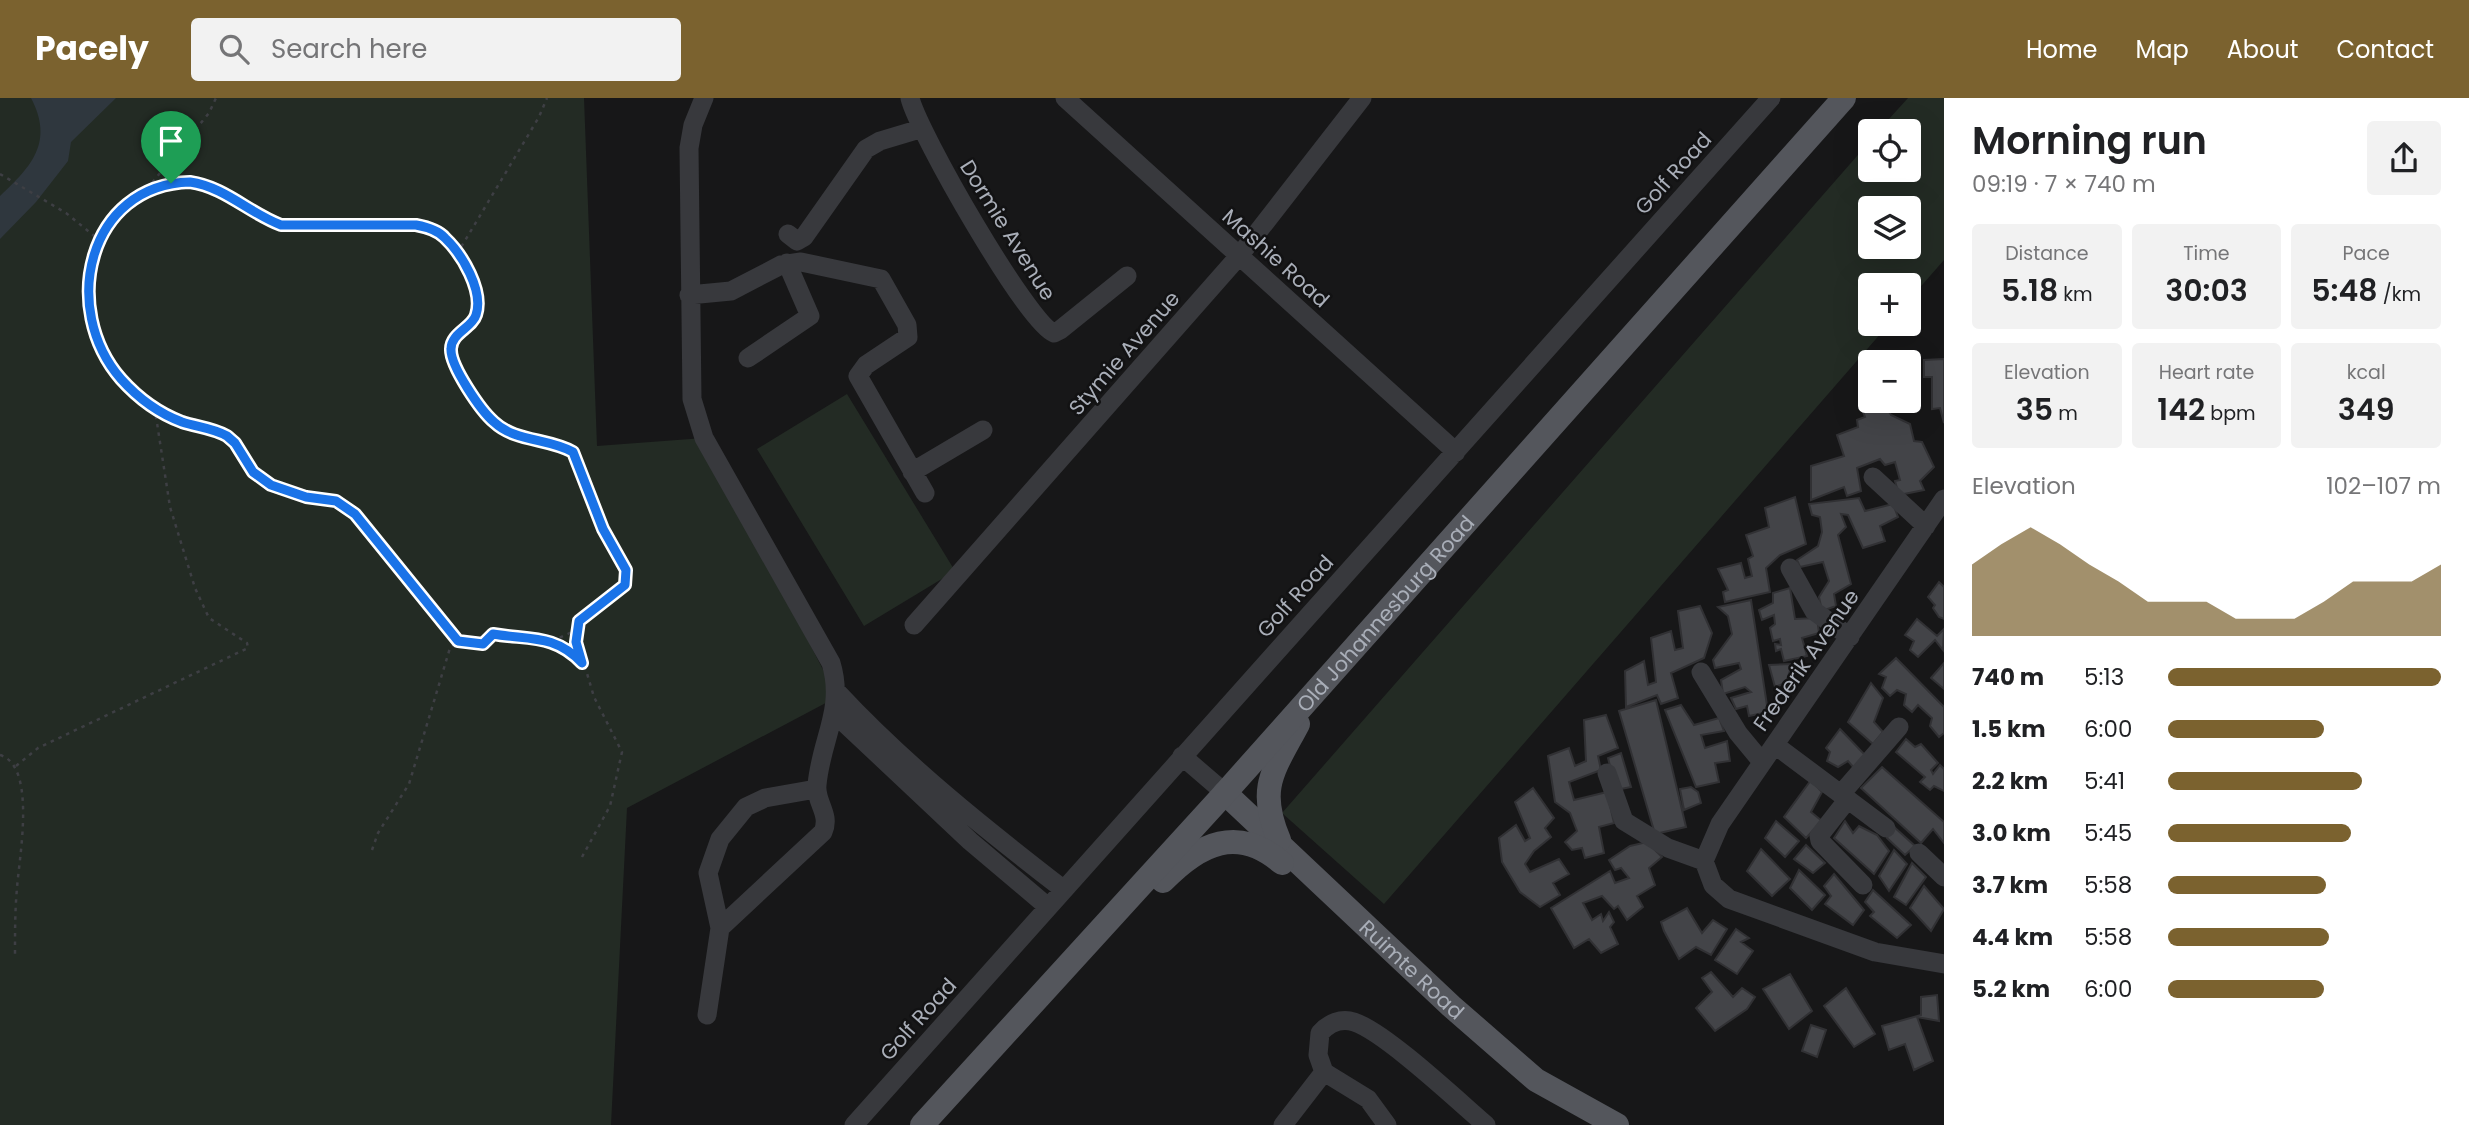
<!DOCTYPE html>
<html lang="en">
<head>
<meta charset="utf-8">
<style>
  body { margin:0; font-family:Poppins,sans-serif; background:#f2f2f2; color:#202124; height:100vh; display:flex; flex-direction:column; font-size:26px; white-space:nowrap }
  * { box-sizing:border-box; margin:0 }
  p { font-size:23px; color:#757577 }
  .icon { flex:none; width:38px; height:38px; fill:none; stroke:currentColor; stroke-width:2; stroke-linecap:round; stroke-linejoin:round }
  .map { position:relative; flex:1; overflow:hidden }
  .details { display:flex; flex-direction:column; background:#fff; width:525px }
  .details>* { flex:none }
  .fabs { position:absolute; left:1858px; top:21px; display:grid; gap:14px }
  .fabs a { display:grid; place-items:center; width:63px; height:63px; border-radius:7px; background:#fff; box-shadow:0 7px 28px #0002; font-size:35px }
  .pin { position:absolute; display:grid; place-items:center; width:60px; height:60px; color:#fff; margin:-72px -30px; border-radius:50% 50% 50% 0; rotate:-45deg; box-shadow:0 0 7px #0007 }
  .pin .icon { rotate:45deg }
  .round { display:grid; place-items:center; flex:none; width:74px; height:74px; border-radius:7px; background:#f2f2f2 }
  .summary { display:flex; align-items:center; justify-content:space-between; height:119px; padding:0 28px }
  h1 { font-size:38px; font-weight:600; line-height:52px }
  .figures { display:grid; grid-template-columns:repeat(3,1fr); gap:10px; height:119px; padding:7px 28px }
  .figures div { display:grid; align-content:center; border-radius:7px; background:#f2f2f2; text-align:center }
  .figures b { font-size:30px; font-weight:600 }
  .figures small { font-size:19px; font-weight:400 }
  .figures p { font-size:19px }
  .chart { height:196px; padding:14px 28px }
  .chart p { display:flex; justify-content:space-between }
  .chart svg { width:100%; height:126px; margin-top:7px; fill:#7b622f; opacity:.7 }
  ul { padding:0 28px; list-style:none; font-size:23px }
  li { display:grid; grid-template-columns:112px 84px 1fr; align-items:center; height:52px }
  li i { height:18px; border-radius:9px; background:#7b622f }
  header { display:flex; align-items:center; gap:42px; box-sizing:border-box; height:98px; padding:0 35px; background:#7b622f; color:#fff }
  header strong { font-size:33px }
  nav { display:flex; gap:38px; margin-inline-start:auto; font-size:24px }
  .search { width:490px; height:63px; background:#f2f2f2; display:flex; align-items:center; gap:18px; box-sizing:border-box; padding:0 24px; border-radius:7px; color:#757577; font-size:26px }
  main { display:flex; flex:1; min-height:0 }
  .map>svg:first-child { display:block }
  .green { fill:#232b24; fill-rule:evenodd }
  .water { fill:#2f373e }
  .building { fill:#434448; stroke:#313134; stroke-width:2 }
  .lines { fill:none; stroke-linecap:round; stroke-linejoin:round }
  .path { stroke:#3e3f44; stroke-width:2.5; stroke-dasharray:3.5 5; stroke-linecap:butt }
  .minor { stroke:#38393d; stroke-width:19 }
  .major { stroke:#54565c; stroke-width:24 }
  .route-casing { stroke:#fff; stroke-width:14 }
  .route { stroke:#1a73e8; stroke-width:9 }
  .labels { text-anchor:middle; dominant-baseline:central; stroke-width:5; stroke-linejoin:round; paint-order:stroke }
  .street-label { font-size:21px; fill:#a9aeb8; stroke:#121213 }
</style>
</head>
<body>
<header>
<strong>Pacely</strong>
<div class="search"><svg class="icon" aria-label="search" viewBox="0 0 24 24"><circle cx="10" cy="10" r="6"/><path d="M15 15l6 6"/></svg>Search here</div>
<nav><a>Home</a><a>Map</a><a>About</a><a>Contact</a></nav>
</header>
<main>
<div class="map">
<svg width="1944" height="1027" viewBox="0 0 1944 1027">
  <rect width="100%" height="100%" fill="#171718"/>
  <path class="green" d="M0 0H584L597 348 704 340 837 599 627 710 611 1027H0Z
    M1908 0H1944V162L1909 202V187H1871V226H1889L1384 806 1282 715 1871 42V72H1909V33H1878ZM1871 110H1909V149H1871Z
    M847 296 955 473 864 528 757 351Z"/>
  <path class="water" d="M31 0H116L71 44 68 63 36 104 0 141V98C32 68 54 44 31 0Z"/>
  <path class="building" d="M1944 261V325L1940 310 1932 311V279H1924V262Z
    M1882 303 1891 317 1910 326 1914 343 1922 344 1934 369 1920 383 1924 392 1899 397 1895 383 1900 382 1895 364 1885 367 1880 361 1857 370 1861 393 1847 398 1844 389 1811 402V368L1844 358 1837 337 1858 329 1857 322 1865 319 1862 310Z
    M1795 399 1806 446 1780 457 1766 470 1770 494 1725 504 1723 494 1728 492 1718 471 1741 465 1745 480 1752 478 1748 461 1753 458 1746 437 1769 429 1765 410Z
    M1859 400 1865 413 1893 406 1898 419 1880 428 1885 443 1863 450 1848 417 1841 416 1846 429 1838 437 1851 486 1834 496 1836 508 1822 513 1819 499 1829 483 1823 464 1800 469 1797 462 1818 448 1822 434 1820 419 1812 417 1809 406Z
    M1939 484 1944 489V521L1939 519 1933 510 1935 507 1928 499Z
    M1790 490 1795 521 1817 520 1819 535 1802 540 1807 558 1784 563 1781 551 1776 553 1775 546 1781 547 1780 541 1773 543 1770 530 1775 526 1774 517 1762 522 1759 512 1773 505V495Z
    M1751 502 1768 614 1749 618 1747 608 1736 611 1731 600 1751 594 1745 589 1723 596 1721 582 1741 571 1739 565 1715 570 1713 562 1732 536 1728 518 1718 509Z
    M1700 508 1712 535 1704 560 1671 575 1678 600 1661 606 1657 597 1626 609 1625 573 1644 563 1648 587 1656 584 1651 540 1671 533 1675 552 1683 550 1678 513Z
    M1917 521 1937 538 1944 531 1943 552 1935 542 1918 559 1910 552 1914 543 1905 537Z
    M1896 560 1944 609V635L1939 639 1930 628 1932 620 1918 607 1912 614 1904 607 1906 596 1897 592 1890 598 1882 590 1886 579 1879 576Z
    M1944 565V591L1931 580Z
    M1792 566 1786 585 1775 589 1769 567Z
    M1871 585 1883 600 1874 624 1883 634 1873 646 1848 624Z
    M1656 602 1686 729 1655 736 1619 613Z
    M1681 607 1694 627 1719 620 1724 633 1701 637 1705 650 1727 643 1730 663 1715 665 1719 684 1696 689 1665 612Z
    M1606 617 1618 650 1598 658 1601 672 1569 684 1574 702 1607 694 1614 725 1599 729 1604 755 1585 760 1582 750 1572 752 1565 744 1577 733 1570 715 1555 704 1548 658 1569 650 1575 668 1586 663 1584 622Z
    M1840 631 1865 657 1854 670 1848 663 1838 669 1827 663 1830 654 1826 650Z
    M1906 641 1915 649 1921 646 1938 665 1931 672 1933 676 1940 667 1944 671V693L1934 688 1930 692 1920 684 1925 679 1896 654Z
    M1621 655 1631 689 1616 692 1608 660Z
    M1882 669 1944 724V745L1933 731 1921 745 1861 690Z
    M1811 682 1822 694 1811 714 1822 723 1806 740 1784 719Z
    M1691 689 1698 694 1701 705 1684 712 1680 691Z
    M1533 690 1554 720 1545 730 1551 739 1534 753 1525 766 1530 774 1559 761 1569 776 1553 785 1560 797 1540 809 1520 794 1502 764 1499 740 1516 727 1525 743 1530 740 1515 704Z
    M1776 723 1799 743 1785 759 1765 740Z
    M1845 723 1853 735 1859 728 1877 737 1889 753 1874 776 1834 740Z
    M1893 728 1915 748 1905 757 1887 740Z
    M1647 744 1662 759 1649 770 1655 787 1637 798 1643 809 1627 822 1618 808 1614 811 1602 798 1583 805 1592 822 1601 816 1603 823 1609 814 1614 824 1610 829 1618 846 1601 855 1589 841 1574 850 1551 810 1610 773 1615 785 1629 780 1621 770 1615 772 1609 762 1630 748Z
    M1806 747 1825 765 1813 775 1794 761Z
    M1761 751 1790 781 1772 798 1747 773Z
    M1894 752 1907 766 1889 793 1879 778Z
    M1912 765 1926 779 1906 807 1894 799Z
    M1799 772 1825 797 1812 812 1790 790Z
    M1834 776 1864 812 1853 827 1825 806 1831 798 1824 788Z
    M1924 788 1944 811 1931 833 1910 810Z
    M1873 792 1911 827 1897 840 1870 818 1874 814 1865 804Z
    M1687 810 1702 835 1713 822 1727 831 1711 857 1696 849 1679 861 1664 833 1661 824Z
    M1736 831 1749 840 1741 844 1753 853 1737 876 1715 862Z
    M1711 874 1733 899 1742 890 1755 899 1747 911 1715 933 1696 910 1712 894 1702 880Z
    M1790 876 1812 913 1789 931 1763 891Z
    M1846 890 1875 936 1854 949 1824 908Z
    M1937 897 1939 923 1917 919 1933 963 1914 972 1905 946 1889 952 1882 928 1921 917V899Z
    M1811 927 1826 932 1817 959 1802 953Z"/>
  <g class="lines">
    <path class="path" d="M0 76 66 115 98 141
      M147 91 209 15 216 0
      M457 156 539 19 547 0
      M552 543 570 535 577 526
      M0 657C37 668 19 760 17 790 15 812 15 833 15 856
      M16 668 38 650 248 550 247 545 209 520 195 490 170 409 155 312
      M372 752 378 735 409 686 450 550 458 543
      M582 759 610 708 622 654 594 599 586 572 567 550 552 543 493 536 483 546C476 547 465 547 458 543 445 536 436 517 428 506 405 474 379 432 347 408 334 398 292 399 271 388 249 376 246 351 226 338 216 331 203 330 191 326 160 317 133 299 115 273 66 205 91 76 191 84 225 87 250 115 281 127H417C427 129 438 132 445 140 462 156 485 193 476 217 472 230 451 235 451 251 450 268 481 313 494 324 515 344 548 340 573 354L603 431 626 472 625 487 579 523 576 544 582 565"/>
    <path class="minor" d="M704 0 693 27 689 50 692 301 704 340 831 565C845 611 821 641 817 687 815 704 831 716 823 734L720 830
      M910 0C918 34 1028 226 1054 235L1060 232 1127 178
      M1065 0 1456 354
      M788 136 797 143 804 139 866 51 880 43 920 31
      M689 197 731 193 781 167 801 164 881 181 907 227 908 239 866 267 858 278 925 395
      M748 260 810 218 787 165
      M912 374 983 332
      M1873 379 1926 428
      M1944 401 1720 726 1704 763 1713 787 1729 801 1875 854 1944 866
      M1790 470 1814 513 1850 539
      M914 527 1239 158 1362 0
      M1701 574 1738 635 1762 664
      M837 594C905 667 984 730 1063 791
      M835 616 970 743 1048 809
      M1775 647 1886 730
      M1182 658 1225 695
      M1607 675 1624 723 1668 750 1704 763
      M1841 696 1899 629
      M1848 701 1819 738 1820 743 1863 787
      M1919 755 1944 779
      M707 917 720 830 708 775 720 741 746 709 765 700 816 691
      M1324 974 1368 1001 1387 1027
      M854 1027 1771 0
      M1283 1027 1324 974 1318 957 1320 935C1329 925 1341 920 1354 924 1385 934 1458 1003 1486 1027"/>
    <g class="major">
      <path id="s1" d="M1225 695 1451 908 1536 982 1617 1027"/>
      <path d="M1279 742C1257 690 1273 673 1298 626"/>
      <path d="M1163 783C1200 745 1238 727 1282 765"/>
      <path id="s2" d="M922 1027 1225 695 1844 0"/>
    </g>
  </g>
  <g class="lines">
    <g class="route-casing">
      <path id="route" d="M190 84C225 89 249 115 281 127H416C427 129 438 132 445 140 462 156 484 193 476 217 472 230 451 235 451 251 450 268 481 313 494 324 515 344 548 340 573 354L603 431 626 472 625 487 579 523 576 544 582 565C555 536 529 542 493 536L483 546 458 543 355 416 336 403 306 399 271 387 253 374 235 345 227 338C213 330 197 329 182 324 158 315 138 300 121 281 60 211 87 87 190 84Z"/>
    </g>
    <use href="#route" class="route"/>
  </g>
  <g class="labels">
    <g class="street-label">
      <text transform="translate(1673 75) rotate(-48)">Golf Road</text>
      <text transform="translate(1008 132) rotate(58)">Dormie Avenue</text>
      <text transform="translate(1276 160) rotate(42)">Mashie Road</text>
      <text transform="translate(1124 255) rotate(-49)">Stymie Avenue</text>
      <text transform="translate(1295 498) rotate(-48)">Golf Road</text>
      <text stroke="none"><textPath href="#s2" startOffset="690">Old Johannesburg Road</textPath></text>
      <text transform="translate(1806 562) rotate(-55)">Frederik Avenue</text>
      <text stroke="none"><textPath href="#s1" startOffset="257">Ruimte Road</textPath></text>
      <text transform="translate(918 921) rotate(-48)">Golf Road</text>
    </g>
  </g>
</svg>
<div class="fabs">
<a><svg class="icon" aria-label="locate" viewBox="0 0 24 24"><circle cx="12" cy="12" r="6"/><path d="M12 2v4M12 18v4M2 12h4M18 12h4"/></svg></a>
<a><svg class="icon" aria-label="layers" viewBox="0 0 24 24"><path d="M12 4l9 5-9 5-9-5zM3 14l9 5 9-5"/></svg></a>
<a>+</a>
<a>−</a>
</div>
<div class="pin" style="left:171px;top:85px;background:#1e9e55"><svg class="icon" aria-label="arrive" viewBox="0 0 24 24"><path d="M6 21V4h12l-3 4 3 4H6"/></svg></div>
</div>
<section class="details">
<div class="summary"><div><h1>Morning run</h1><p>09:19 · 7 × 740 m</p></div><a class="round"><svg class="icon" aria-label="share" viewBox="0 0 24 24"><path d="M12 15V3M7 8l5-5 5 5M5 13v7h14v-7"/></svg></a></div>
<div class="figures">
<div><p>Distance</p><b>5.18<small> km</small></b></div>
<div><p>Time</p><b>30:03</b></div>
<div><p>Pace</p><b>5:48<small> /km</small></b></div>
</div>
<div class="figures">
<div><p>Elevation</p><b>35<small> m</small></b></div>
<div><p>Heart rate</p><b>142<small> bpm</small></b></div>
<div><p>kcal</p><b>349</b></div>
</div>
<div class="chart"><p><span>Elevation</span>102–107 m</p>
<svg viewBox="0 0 160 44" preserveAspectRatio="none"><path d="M0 44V19L10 12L20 6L30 12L40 19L50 25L60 32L70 32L80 32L90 38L100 38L110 38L120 32L130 25L140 25L150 25L160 19V44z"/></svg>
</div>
<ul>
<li><b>740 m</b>5:13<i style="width:100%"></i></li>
<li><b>1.5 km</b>6:00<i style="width:57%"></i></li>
<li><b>2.2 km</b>5:41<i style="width:71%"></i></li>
<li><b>3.0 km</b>5:45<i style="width:67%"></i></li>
<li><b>3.7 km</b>5:58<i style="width:58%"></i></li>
<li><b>4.4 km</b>5:58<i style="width:59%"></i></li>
<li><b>5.2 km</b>6:00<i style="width:57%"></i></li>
</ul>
</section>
</main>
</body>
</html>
